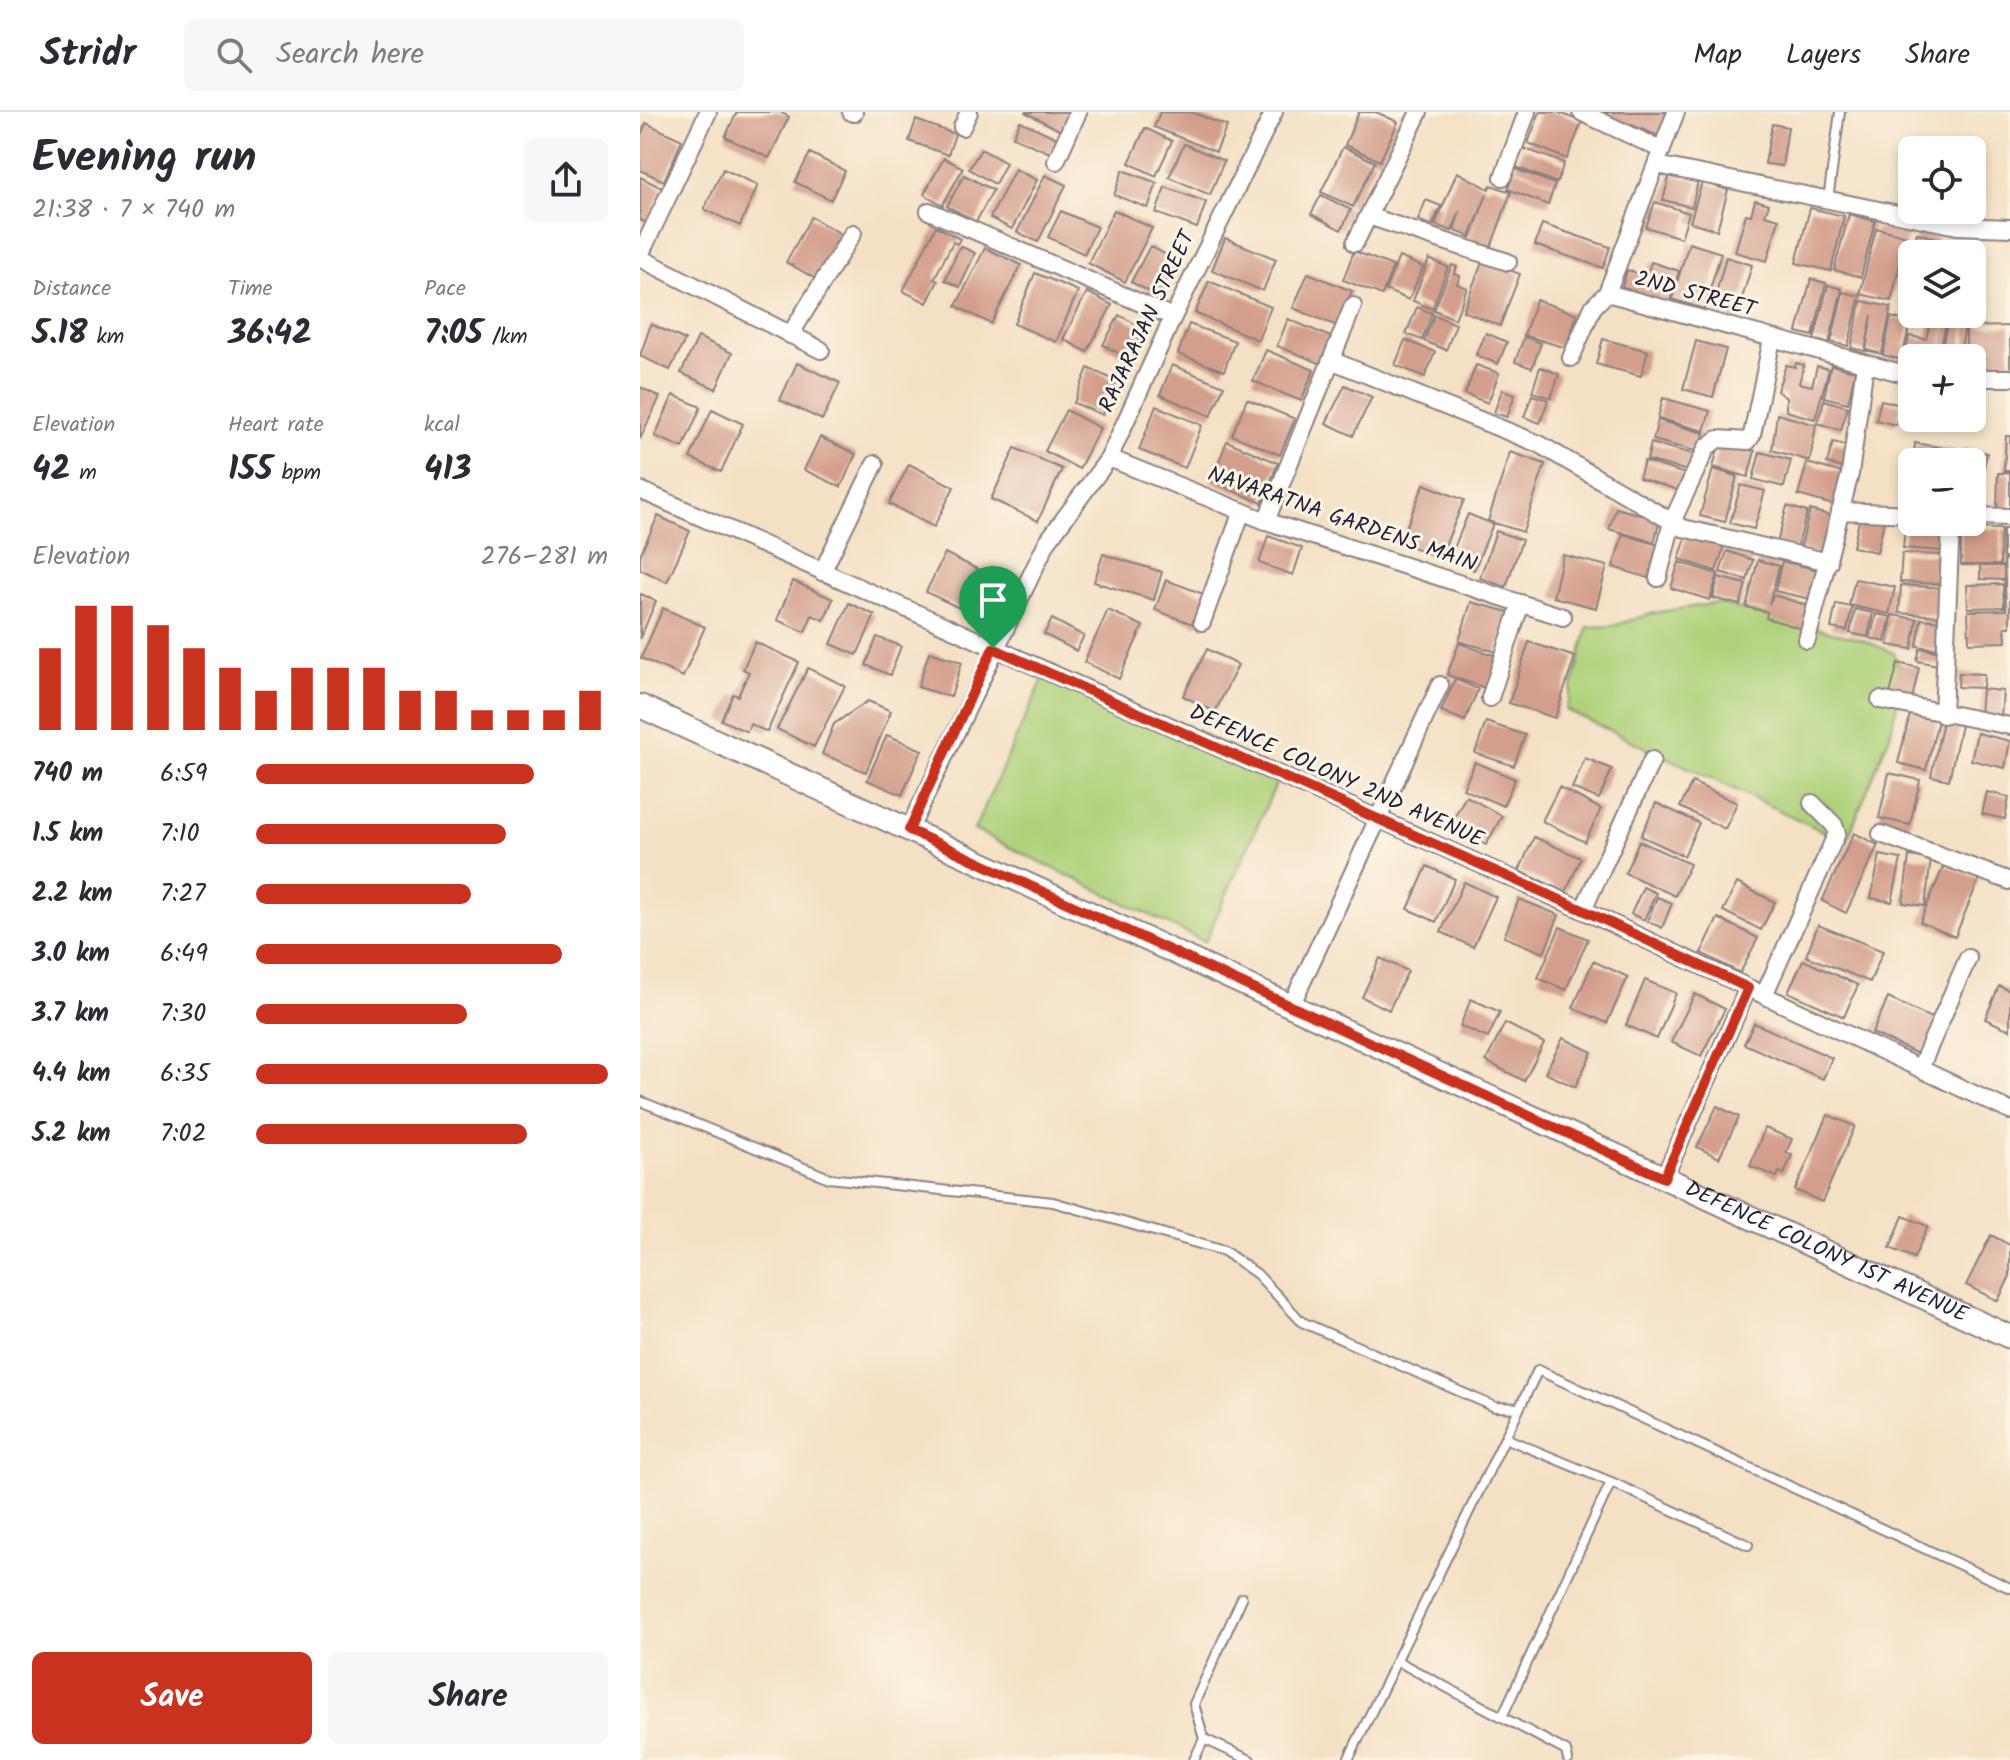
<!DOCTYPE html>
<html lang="en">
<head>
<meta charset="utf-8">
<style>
  body { margin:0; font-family:Kalam,sans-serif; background:#f7f7f7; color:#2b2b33; height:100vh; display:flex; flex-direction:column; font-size:30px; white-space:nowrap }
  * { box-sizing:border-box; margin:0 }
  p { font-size:26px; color:#7c7c81 }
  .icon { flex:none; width:44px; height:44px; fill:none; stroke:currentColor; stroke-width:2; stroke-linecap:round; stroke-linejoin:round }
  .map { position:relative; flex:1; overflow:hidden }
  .details { display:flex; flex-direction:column; background:#fff; width:640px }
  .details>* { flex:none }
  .controls { position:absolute; left:1258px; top:24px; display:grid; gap:16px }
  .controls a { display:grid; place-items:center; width:88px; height:88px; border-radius:12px; background:#fff; box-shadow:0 4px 12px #0003; font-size:40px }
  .pin { position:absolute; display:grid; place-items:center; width:68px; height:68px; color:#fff; margin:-82px -34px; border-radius:50% 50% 50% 0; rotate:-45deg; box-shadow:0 0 8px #0007 }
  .pin .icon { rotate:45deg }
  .round { display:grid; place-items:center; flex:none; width:84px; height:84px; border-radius:12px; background:#f7f7f7 }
  .summary { display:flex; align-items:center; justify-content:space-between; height:136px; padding:0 32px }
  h1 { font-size:44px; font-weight:800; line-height:60px }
  .stats { display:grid; grid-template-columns:repeat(3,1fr); gap:12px; height:136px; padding:8px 32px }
  .stats div { display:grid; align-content:center }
  .stats b { font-size:34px; font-weight:800 }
  .stats small { font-size:22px; font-weight:400 }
  .stats p { font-size:22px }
  .chart { height:224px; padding:16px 32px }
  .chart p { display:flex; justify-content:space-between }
  .chart svg { width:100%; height:144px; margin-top:8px; stroke:#c8321e; stroke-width:6 }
  .cta { display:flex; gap:16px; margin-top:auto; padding:16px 32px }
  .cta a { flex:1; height:92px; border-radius:12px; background:#c8321e; color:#fff; font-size:32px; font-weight:800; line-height:92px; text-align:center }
  .cta a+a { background:#f7f7f7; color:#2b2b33 }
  ul { padding:0 32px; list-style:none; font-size:26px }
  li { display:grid; grid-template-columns:128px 96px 1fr; align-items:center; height:60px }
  li i { height:20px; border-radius:10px; background:#c8321e }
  header { display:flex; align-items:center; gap:48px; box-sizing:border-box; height:112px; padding:0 40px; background:#fff; border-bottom:2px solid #e1e1e2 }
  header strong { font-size:38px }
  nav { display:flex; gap:44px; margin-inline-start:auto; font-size:28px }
  .search { width:560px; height:72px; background:#f7f7f7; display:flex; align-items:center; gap:20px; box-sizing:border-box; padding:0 28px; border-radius:12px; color:#7c7c81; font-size:30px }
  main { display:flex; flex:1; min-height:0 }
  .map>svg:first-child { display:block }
  .green { fill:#aed179; stroke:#687a5a; stroke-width:2 }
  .building { fill:#d39e8b }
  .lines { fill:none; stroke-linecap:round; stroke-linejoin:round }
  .lane-casing { stroke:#8b8180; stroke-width:12 }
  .street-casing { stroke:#8b8180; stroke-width:20 }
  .secondary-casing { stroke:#8b8180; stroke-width:26 }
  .lane { stroke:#fff; stroke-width:8 }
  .street { stroke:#fff; stroke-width:16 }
  .secondary { stroke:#fff; stroke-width:22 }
  .route-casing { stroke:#fff; stroke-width:16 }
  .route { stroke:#c8321e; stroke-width:10 }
  .labels { text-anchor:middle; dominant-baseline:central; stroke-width:6; stroke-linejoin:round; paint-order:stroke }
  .street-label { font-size:22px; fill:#22223b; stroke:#fcf5e5 }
</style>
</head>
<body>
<header>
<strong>Stridr</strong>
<div class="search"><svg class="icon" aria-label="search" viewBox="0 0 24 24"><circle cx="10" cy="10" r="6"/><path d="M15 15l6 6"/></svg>Search here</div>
<nav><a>Map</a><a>Layers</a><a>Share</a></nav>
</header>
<main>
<section class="details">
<div class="summary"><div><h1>Evening run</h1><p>21:38 · 7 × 740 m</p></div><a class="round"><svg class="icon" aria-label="share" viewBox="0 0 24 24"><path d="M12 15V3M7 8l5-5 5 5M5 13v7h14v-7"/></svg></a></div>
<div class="stats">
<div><p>Distance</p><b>5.18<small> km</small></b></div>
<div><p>Time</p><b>36:42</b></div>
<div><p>Pace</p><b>7:05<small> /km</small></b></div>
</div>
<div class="stats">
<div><p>Elevation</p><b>42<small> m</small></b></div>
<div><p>Heart rate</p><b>155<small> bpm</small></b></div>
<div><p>kcal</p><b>413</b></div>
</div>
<div class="chart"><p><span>Elevation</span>276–281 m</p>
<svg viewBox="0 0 160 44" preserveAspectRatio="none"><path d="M5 44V19M15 44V6M25 44V6M35 44V12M45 44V19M55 44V25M65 44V32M75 44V25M85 44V25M95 44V25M105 44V32M115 44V32M125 44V38M135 44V38M145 44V38M155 44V32"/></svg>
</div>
<ul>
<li><b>740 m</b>6:59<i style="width:79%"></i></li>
<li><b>1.5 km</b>7:10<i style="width:71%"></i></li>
<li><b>2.2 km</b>7:27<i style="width:61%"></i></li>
<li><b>3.0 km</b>6:49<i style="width:87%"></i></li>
<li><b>3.7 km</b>7:30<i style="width:60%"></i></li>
<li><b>4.4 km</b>6:35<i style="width:100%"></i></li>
<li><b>5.2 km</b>7:02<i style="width:77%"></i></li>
</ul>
<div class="cta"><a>Save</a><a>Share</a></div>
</section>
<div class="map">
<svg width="1370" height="1648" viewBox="0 0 1370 1648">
  <rect width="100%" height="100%" fill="#fcf5e5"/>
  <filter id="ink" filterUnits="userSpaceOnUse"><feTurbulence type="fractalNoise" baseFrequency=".0125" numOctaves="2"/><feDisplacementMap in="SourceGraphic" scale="16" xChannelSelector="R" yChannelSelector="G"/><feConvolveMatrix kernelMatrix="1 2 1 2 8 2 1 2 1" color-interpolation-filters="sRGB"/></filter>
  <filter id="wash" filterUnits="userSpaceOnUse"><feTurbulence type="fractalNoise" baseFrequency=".006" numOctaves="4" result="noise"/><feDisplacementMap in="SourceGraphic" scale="32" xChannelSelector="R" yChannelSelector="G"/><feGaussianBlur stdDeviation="1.8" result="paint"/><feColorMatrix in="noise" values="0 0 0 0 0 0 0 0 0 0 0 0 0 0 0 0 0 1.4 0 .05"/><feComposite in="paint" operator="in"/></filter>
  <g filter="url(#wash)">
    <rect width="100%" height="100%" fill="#f4e0c4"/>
    <path class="green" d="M1077 491 1223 528 1254 541 1263 565 1250 623 1206 730 926 598 948 515 973 514 1013 501Z
      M404 565 637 670 565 830 334 718Z"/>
    <g id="blocks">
      <path class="building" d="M97 0H140L149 5 129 46 85 25Z
        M385 0H429L421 19Z
        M520 0H551L587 14 576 40 514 15Z
        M719 0H736L758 10 740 49 705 33Z
        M900 0H918L942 10 927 47 888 31Z
        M959 0H1028L1019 24Z
        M276 8 315 22 308 43 269 29Z
        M380 9 417 26 410 41 373 25Z
        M6 11 42 28 24 69 0 58V25Z
        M1132 12 1148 15 1142 54 1125 52Z
        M505 16 532 29 516 64 489 51Z
        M544 32 584 49 570 83 529 65Z
        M703 35 735 50 713 95 681 80Z
        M883 36 924 51 917 71 876 55Z
        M341 37 366 51 355 72 329 57Z
        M170 41 205 59 191 88 155 70Z
        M304 46 323 56 303 93 284 82Z
        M83 57 118 73 100 114 64 97Z
        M375 57 397 68 372 117 350 106Z
        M875 57 915 72 908 93 868 77Z
        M483 58 517 71 508 96 474 83Z
        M817 60 849 77 851 73 871 80 850 138 829 131 847 82 830 125 814 118 820 99 812 119 795 113Z
        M1030 62 1058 69 1052 95 1023 88Z
        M324 63 353 78 336 110 307 94Z
        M405 63 426 73 398 130 377 120Z
        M0 65 22 76 7 111 0 108Z
        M1062 70 1088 78 1077 118 1050 110Z
        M525 75 566 90 557 116 516 101Z
        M681 83 711 98 701 118 671 102Z
        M786 88 801 94 792 114 778 108Z
        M1115 88 1129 92 1125 103 1139 107 1127 149 1095 140 1106 102 1111 103Z
        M1015 90 1049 101 1041 126 1006 115Z
        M1170 96 1204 104 1191 159 1156 151Z
        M474 98 512 116 485 170 448 151Z
        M421 99 457 115 444 142 408 125Z
        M1209 102 1235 109 1221 165 1194 158Z
        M171 105 201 122 176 167 146 150Z
        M902 112 970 135 963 156 895 133Z
        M296 114 320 127 317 132 313 130 294 167 298 169 287 191 263 179Z
        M1236 116 1267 124 1251 189 1220 182Z
        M1277 121 1297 126 1293 142H1271Z
        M585 126 636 147 623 179 572 158Z
        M1049 131 1081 141 1064 197 1032 187Z
        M320 134 335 141 320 175 305 168Z
        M510 134 537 149 518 184 491 170Z
        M345 136 381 153 351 212 316 194Z
        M714 139 753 154 742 183 703 168Z
        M759 145 783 155 769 188 745 178Z
        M1086 145 1112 153 1097 203 1072 196Z
        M789 147 808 155 792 197 773 189Z
        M843 148 880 162 860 214 823 199Z
        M1011 150 1039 159 1029 193 981 178 987 158 1007 164Z
        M812 153 817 155 814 162 820 164 817 172 827 176 815 207 794 198Z
        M395 161 438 179 416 230 374 212Z
        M668 161 712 179 697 214 653 196Z
        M1171 167 1186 171 1173 224 1157 220Z
        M569 169 631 195 618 228 555 201Z
        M1188 173 1202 177 1189 231 1174 228Z
        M447 180 472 193 447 240 423 227Z
        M1203 180 1220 184 1208 234 1191 230Z
        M896 188 937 202 926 236 884 223Z
        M1221 189 1251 195 1242 242 1226 238 1232 203 1225 239 1211 236Z
        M777 195 792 201 782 228 766 222Z
        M479 203 504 217 488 246 463 233Z
        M794 203 816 212 806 238 784 229Z
        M1251 205 1270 210 1262 248 1243 243Z
        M648 207 693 226 682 252 637 234Z
        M1291 208 1306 212 1298 246 1264 250 1269 224 1286 227Z
        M1307 211 1325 215 1319 246H1300Z
        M11 212 45 228 30 258 0 244Z
        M549 212 595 229 584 259 538 242Z
        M1370 214V259L1332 260V246H1326V215Z
        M846 221 867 230 858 252 836 243Z
        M58 225 92 241 76 277 41 261Z
        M884 225 901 231 892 256 875 250Z
        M963 227 1008 239 1001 264 956 252Z
        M765 228 795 240 785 265 755 253Z
        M1056 229 1086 237 1073 285 1043 277Z
        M626 238 674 258 661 289 613 269Z
        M157 251 200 271 182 308 140 288Z
        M1156 251 1164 253 1159 271 1172 274 1177 254 1189 257 1175 307 1146 299V286L1137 279 1146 253 1155 255Z
        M532 253 584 274 571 304 520 283Z
        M836 253 859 261 848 291 825 282Z
        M1191 253 1215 259 1208 291 1184 285Z
        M900 255 919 262 911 286 892 280Z
        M448 256 477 269 463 303 434 291Z
        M1271 270H1272V306L1262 303Z
        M705 273 732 285 713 324 686 311Z
        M0 275 20 285 0 327Z
        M862 278 875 282 867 305 854 301Z
        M33 283 61 295 43 336 15 324Z
        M892 283 908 288 900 311 884 305Z
        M1023 286 1070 299 1064 319 1018 306Z
        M607 287 655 307 640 343 592 323Z
        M1184 288 1208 295 1201 318 1177 311Z
        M1241 288 1261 293 1256 313 1236 308Z
        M516 294 562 313 545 356 499 338Z
        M72 297 103 312 81 360 50 346Z
        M426 298 460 316 439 357 405 339Z
        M1137 302 1176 313 1170 349 1132 338Z
        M1018 308 1064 321 1059 340 1013 328Z
        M1366 324H1370V359H1364Z
        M180 325 216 342 201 375 164 358Z
        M587 329 638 351 622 391 571 369Z
        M1080 330 1115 339 1108 365 1073 355Z
        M1193 330 1208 334 1202 356 1187 351Z
        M1011 331 1057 343 1052 360 1007 348Z
        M1275 331 1315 338 1313 350H1273Z
        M375 336 422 357 398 409 351 387Z
        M1325 336 1347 341 1337 389 1332 388V350H1322Z
        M870 340 905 352 883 420 848 409Z
        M1120 340 1151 348 1144 375 1113 367Z
        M1004 349 1049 363 1044 380 999 366Z
        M1167 351 1206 362 1197 394 1158 383Z
        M269 352 314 375 294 415 249 392Z
        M1073 357 1097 364 1085 410 1060 404Z
        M1358 361H1370V399L1357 398Z
        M784 372 824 388 800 446 760 430Z
        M1101 373 1125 379 1114 417 1090 411Z
        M1147 394 1167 400 1157 437 1137 431Z
        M976 396 1020 408 1014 430 969 417Z
        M1170 398 1195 405 1185 444 1160 437Z
        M828 402 853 412 834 458 809 448Z
        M18 404 50 419 27 470 0 457V443Z
        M1266 404 1272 405V410H1307L1304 439 1263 436Z
        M1220 405 1244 410 1237 440 1213 435Z
        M1321 416 1361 417 1360 453H1321Z
        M1363 417H1370V446H1363Z
        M856 419 882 428 866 475 840 466Z
        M983 422 1025 435 1015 468 973 455Z
        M1047 423 1084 435 1076 459 1039 447Z
        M628 424 662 436 653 463 619 451Z
        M1087 439 1113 448 1107 468 1080 460Z
        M305 441 365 471 346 509 286 480Z
        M1262 441 1302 443 1301 472 1260 470Z
        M463 442 522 460 514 488 454 470Z
        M923 443 967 454 956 496 913 485Z
        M1364 447H1370V515H1365L1366 530 1329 531 1328 499 1366 498Z
        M1118 448 1139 454 1129 492 1133 483 1173 495 1166 518 1126 506 1127 500 1106 495Z
        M1142 449 1183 459 1175 488 1135 479Z
        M1039 450 1078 462 1070 488 1031 476Z
        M1340 454H1364V468L1340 467Z
        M1078 465 1106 472 1100 493 1073 486Z
        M1215 467 1255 475 1249 502 1209 493Z
        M526 468 569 484 558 514 515 498Z
        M153 469 193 487 184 508 172 503 165 520 137 508Z
        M1363 472 1364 495 1328 496 1327 473Z
        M1261 473 1303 476 1301 504 1259 501Z
        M1 482 16 489 0 527V484Z
        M831 490 869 500 857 540 819 529Z
        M209 491 235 503 217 543 191 532Z
        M1196 492 1212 495 1207 519 1191 516Z
        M23 496 65 515 43 565 1 546Z
        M1215 497 1233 501 1228 525 1210 521Z
        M468 498 503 514 479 567 444 550Z
        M1236 502 1251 505 1245 530 1230 526Z
        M1252 503 1277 507 1272 537 1248 533Z
        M412 507 444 524 436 539 404 522Z
        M1281 507 1301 509 1297 537 1277 534Z
        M237 525 261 534 250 563 226 553Z
        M115 530 159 550 127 620 110 612 107 620 81 608 93 582 98 584 109 560 103 557Z
        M889 530 935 545 915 606 869 591Z
        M819 531 859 545 848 577 807 563Z
        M1280 536 1300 540 1298 553 1277 549Z
        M567 537 598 553 575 600 543 584Z
        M289 540 322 550 311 585 278 575Z
        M1258 551 1279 556 1272 587 1250 582Z
        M168 556 205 574 174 635 137 617Z
        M1319 561 1344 562 1343 576 1318 575Z
        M815 567 838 577 825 609 801 599Z
        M1342 577 1363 579 1361 605 1340 603Z
        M228 589 251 599 226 660 182 642 194 612Z
        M1271 598 1299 604 1286 658 1258 651Z
        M1303 609 1321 613 1309 668 1291 664Z
        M846 610 885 623 874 654 835 641Z
        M1337 621 1370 629 1365 656 1331 648Z
        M247 623 282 638 262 683 227 668Z
        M945 646 972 657 959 687 932 676Z
        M835 650 875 667 863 694 823 677Z
        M1249 661 1280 668 1270 713 1239 706Z
        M1052 670 1097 691 1085 717 1040 695Z
        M919 675 961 697 945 730 902 709Z
        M1347 680 1369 685 1365 707 1342 702Z
        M826 684 862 704 846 733 810 713Z
        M1016 691 1059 711 1044 744 1001 724Z
        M1214 721 1238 733 1206 801 1182 789Z
        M894 725 941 746 926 780 879 759Z
        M999 729 1050 752 1035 784 985 761Z
        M1240 743 1261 747 1252 790 1231 786Z
        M1269 744 1291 747 1285 794 1263 791Z
        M1304 753 1339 767 1315 825 1280 810Z
        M787 754 815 767 796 810 768 797Z
        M824 770 856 785 833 835 801 820Z
        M1097 771 1135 790 1121 818 1083 799Z
        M1003 775 1016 781 1004 808 991 802Z
        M1017 785 1032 791 1022 816 1007 809Z
        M879 787 919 803 904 841 864 825Z
        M1078 806 1118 826 1100 861 1061 841Z
        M1178 813 1243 839 1230 870 1166 844Z
        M920 815 948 827 926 878 898 866Z
        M740 846 768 859 749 898 722 885Z
        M1163 848 1218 873 1204 905 1148 880Z
        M953 849 988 865 967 911 933 896Z
        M1005 868 1036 881 1017 927 986 913Z
        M1359 874 1370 879V918L1345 907Z
        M1055 882 1085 897 1061 944 1031 930Z
        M1248 886 1298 909 1282 944 1232 921Z
        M831 887 860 900 848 926 820 914Z
        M865 911 904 931 884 969 846 949Z
        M1114 911 1192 946 1183 967 1104 932Z
        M923 926 952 940 935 975 905 961Z
        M1077 994 1099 1005 1079 1046 1057 1035Z
        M1188 1003 1215 1014 1182 1090 1155 1078Z
        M1125 1016 1152 1027 1146 1041 1152 1043 1144 1062 1139 1060 1137 1065 1110 1054Z
        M1263 1104 1288 1114 1274 1146 1250 1136Z
        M1351 1123 1370 1133V1164L1358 1189 1326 1173Z"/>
    </g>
  </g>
  <g filter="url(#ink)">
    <use href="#blocks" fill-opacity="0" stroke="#8b8180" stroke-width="2"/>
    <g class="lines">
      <g class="lane-casing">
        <path id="lane" d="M1188 88 1200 0
          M0 989 189 1066 413 1090 584 1139 617 1162 662 1210 855 1295 879 1296
          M971 1370 1108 1433
          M602 1486 554 1592 564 1627 610 1648
          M757 1549 926 1639 928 1648
          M862 1605 971 1370 865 1326
          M554 1648 564 1627
          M708 1648 898 1258 1370 1476"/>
      </g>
      <g class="street-casing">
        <path id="street" d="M211 0 214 1
          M941 0 1022 38
          M1036 0 967 181 1272 264
          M322 15 329 0
          M416 49 438 0
          M1017 53 1317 114 1370 116
          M863 65 887 0
          M289 99 533 205
          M728 104 868 150
          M715 131 779 0
          M0 143 68 0
          M0 146 181 238
          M150 223 213 121
          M931 246 953 195 967 181
          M693 249 899 332 1043 416 1189 450
          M1332 266H1370
          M469 346 626 409 923 505
          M0 378 943 798 1370 999
          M1200 399 1272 402
          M1332 404 1370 405
          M626 409 713 194
          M182 460 235 352
          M1018 466 1032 410 1067 335 1078 327 1108 329 1112 323 1132 227
          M562 510 602 399
          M1167 528 1210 362 1225 252
          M850 586 881 491
          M1240 588 1370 614
          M1303 603 1311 410
          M269 718 407 430 469 346 533 205 634 0
          M1241 722 1370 769
          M943 798 1012 648
          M1124 883 1197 721 1194 713 1172 691
          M651 894 800 573
          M1280 956 1328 846
          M1024 1066 1108 876"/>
      </g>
      <g class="secondary-casing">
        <g id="secondary">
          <path id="s1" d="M0 594 1370 1225"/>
        </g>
      </g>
      <use href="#lane" class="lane"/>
      <use href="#street" class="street"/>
      <use href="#secondary" class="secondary"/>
    </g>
  </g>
  <g class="lines" filter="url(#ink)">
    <g class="route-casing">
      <path id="route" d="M353 536 943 798 1108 876 1024 1066 269 718Z"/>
    </g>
    <use href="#route" class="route"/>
  </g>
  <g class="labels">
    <g class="street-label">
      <text transform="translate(1055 183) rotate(15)">2ND STREET</text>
      <text transform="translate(508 210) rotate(-65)">RAJARAJAN STREET</text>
      <text transform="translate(702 408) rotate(19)">NAVARATNA GARDENS MAIN</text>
      <text transform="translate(696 665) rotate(24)">DEFENCE COLONY 2ND AVENUE</text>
      <text stroke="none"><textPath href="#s1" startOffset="1306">DEFENCE COLONY 1ST AVENUE</textPath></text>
    </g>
  </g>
</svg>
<div class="controls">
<a><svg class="icon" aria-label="locate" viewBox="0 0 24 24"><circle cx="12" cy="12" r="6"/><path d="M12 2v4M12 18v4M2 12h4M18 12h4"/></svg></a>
<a><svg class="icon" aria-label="layers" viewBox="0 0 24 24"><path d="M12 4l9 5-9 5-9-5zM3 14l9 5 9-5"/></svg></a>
<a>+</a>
<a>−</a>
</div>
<div class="pin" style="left:353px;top:536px;background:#1e9e55"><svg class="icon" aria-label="arrive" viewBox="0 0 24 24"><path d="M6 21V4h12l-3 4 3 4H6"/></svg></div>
</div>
</main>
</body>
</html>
